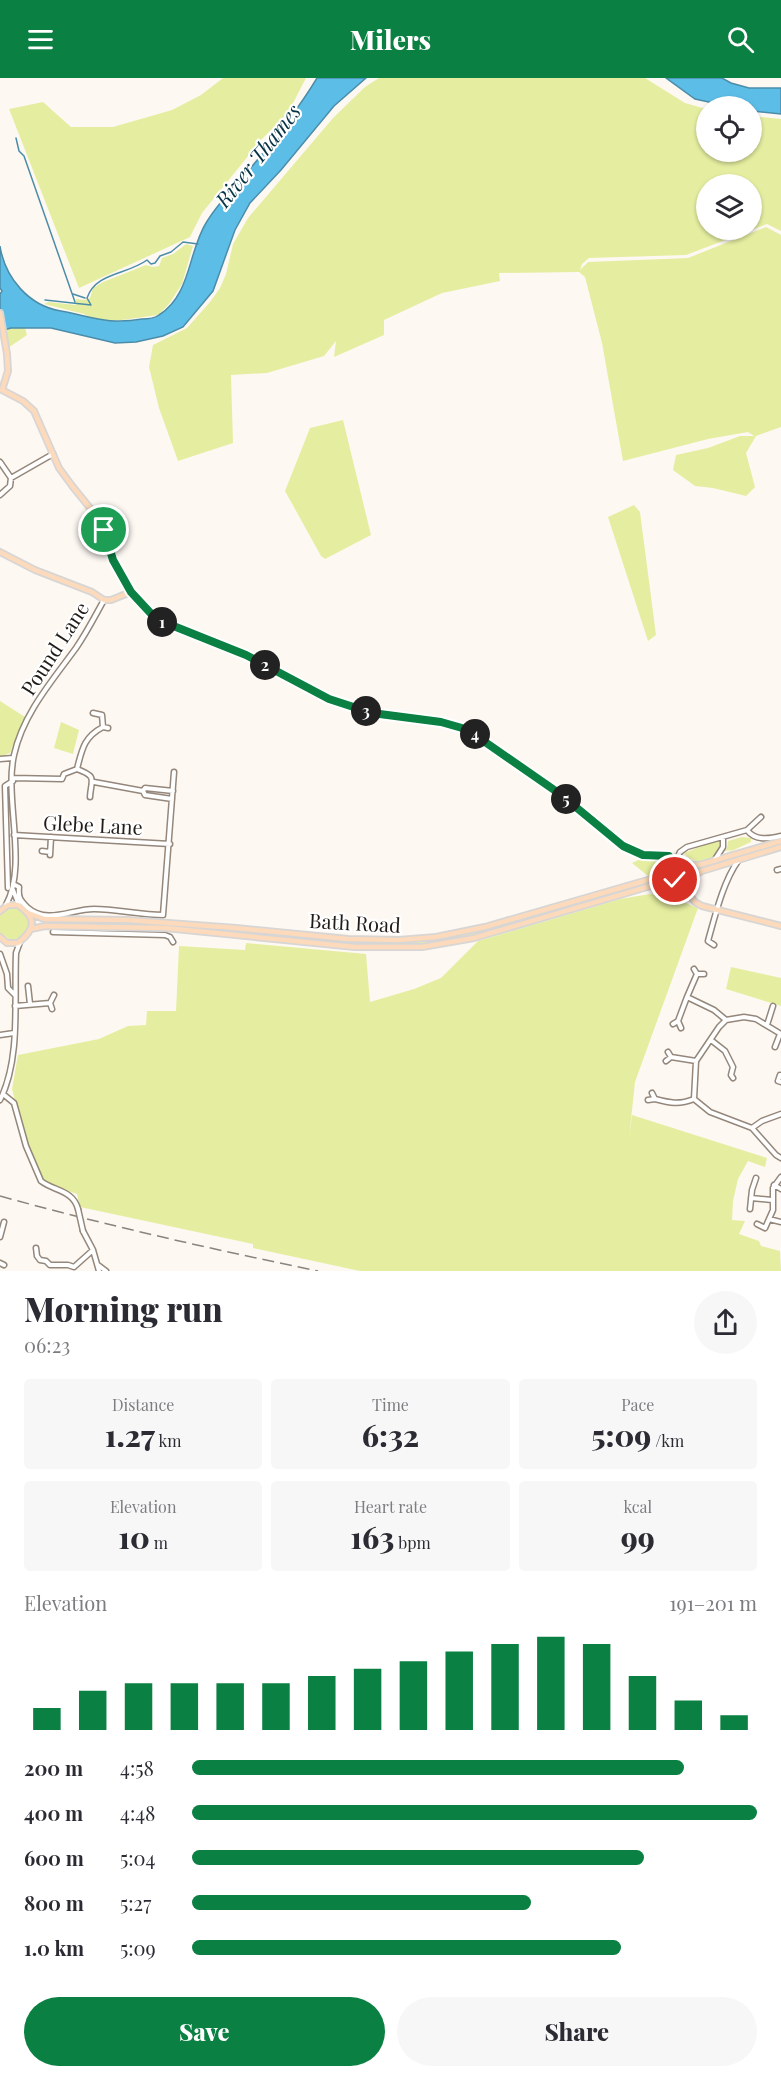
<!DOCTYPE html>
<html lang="en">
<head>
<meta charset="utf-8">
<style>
  body { margin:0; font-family:"Playfair Display",serif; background:#f7f7f7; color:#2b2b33; height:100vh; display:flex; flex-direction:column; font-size:22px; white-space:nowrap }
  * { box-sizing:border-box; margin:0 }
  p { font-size:20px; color:#7c7c81 }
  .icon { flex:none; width:33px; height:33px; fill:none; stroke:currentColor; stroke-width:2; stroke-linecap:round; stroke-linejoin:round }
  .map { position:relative; height:1193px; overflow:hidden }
  .side { display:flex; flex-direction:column; background:#fff; flex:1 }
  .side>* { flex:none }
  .controls { position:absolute; left:696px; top:18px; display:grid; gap:12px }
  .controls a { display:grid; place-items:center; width:66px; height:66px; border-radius:50%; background:#fff; box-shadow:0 2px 4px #0004; font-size:30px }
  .pin { position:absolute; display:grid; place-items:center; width:51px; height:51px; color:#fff; margin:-26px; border:3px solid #fff; border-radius:50%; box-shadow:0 2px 6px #0007 }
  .km { position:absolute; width:30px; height:30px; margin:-15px; border-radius:50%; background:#222; color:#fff; font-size:16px; line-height:30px; text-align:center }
  .round { display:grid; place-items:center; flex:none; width:63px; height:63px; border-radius:32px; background:#f7f7f7 }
  .overview { display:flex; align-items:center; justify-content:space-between; height:102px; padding:0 24px }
  h1 { font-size:33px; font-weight:800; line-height:45px }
  .metrics { display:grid; grid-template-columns:repeat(3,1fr); gap:9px; height:102px; padding:6px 24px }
  .metrics div { display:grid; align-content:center; border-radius:6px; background:#f7f7f7; text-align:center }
  .metrics b { font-size:30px; font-weight:800 }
  .metrics small { font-size:16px; font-weight:400 }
  .metrics p { font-size:16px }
  .chart { height:168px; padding:12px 24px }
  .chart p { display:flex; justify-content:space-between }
  .chart svg { width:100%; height:108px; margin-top:6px; stroke:#0b8043; stroke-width:6 }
  .cta { display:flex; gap:12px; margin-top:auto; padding:12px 24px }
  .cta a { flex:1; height:69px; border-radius:36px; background:#0b8043; color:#fff; font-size:24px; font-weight:800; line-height:69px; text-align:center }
  .cta a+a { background:#f7f7f7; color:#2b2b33 }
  ul { padding:0 24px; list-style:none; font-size:20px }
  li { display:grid; grid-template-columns:96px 72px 1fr; align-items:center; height:45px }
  li i { height:15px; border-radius:8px; background:#0b8043 }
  header { display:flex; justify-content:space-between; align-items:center; height:78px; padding:0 24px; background:#0b8043; color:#fff; font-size:27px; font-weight:800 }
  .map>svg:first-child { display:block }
  .green { fill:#e5eea0; fill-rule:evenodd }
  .water { fill:#5cbde7; stroke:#4b8da9; stroke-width:1.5 }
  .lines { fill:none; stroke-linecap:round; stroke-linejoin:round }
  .stream { stroke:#4b8da9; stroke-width:1.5 }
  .minor-casing { stroke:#94877b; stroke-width:7 }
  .major-casing { stroke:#d7d6d5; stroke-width:8 }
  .minor { stroke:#fff; stroke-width:4 }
  .major { stroke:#fcdabb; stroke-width:4.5 }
  .rail { stroke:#8a847f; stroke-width:1.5; stroke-dasharray:12 6; stroke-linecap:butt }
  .minor-bridge-casing { stroke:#94877b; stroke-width:7; stroke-linecap:butt }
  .minor-bridge { stroke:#fff; stroke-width:4 }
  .route-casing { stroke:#fff; stroke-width:12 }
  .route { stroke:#0b8043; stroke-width:8 }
  .labels { text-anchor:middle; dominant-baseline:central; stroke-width:4.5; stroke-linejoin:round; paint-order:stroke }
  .street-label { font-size:20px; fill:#221c18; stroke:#fff }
  .water-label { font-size:21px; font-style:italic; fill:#063445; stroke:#fff }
</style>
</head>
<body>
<header><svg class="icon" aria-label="menu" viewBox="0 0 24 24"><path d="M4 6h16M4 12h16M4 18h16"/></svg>Milers<svg class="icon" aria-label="search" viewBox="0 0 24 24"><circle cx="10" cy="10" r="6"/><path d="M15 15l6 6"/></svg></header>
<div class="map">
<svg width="781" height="1193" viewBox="0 0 781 1193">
  <rect width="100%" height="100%" fill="#fef8f3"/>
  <path class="green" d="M223 0H306L288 35 261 62 202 135 190 159 79 210 9 31 43 24 71 49H113L172 32 201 17Z
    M379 0H645L685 25 706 31V74H752V38L781 41V153L767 146 686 177 589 180 582 186 580 192 588 184 688 180 766 149 781 157V349L756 358 746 375 755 409 746 418 713 410 695 408 673 392 676 377 708 370 740 358H754L748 354 708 361 623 383 602 265 585 199 579 194 499 195 500 203 442 215 384 242V257L334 279 336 263 324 278 267 295 231 297 233 365 178 383 159 330 149 289 153 267 187 250 210 224 220 210 226 196 233 166 248 140 333 40 365 9ZM752 106V152H706V106Z
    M186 166 193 168 182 206 169 226 158 237 122 242H107L91 240 84 236 44 226 48 224 76 227V221L84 222 90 220 93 210 103 204 146 187 153 189 159 188 162 180 173 176Z
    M11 250H25L27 257 8 270 6 252Z
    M343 342 371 457 325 481 321 478 285 413 310 350Z
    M634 427 640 434 656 557 648 563 608 439Z
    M0 623 25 639 10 675 0 679Z
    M61 644 79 652 73 676 54 670Z
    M742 759 751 760V764L721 778 732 772 724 773 727 770 728 763Z
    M723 762C721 782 696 791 684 775L715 763Z
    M643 780 666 781 671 785 664 792 648 798 632 785Z
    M669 797 670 800 466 860 417 867 347 866 196 850 102 844 156 846 367 864 417 862 452 858 484 851Z
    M650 816 678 822 698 830 635 1004 629 1061 632 1037 767 1080 765 1089 748 1083 738 1101 733 1123 732 1142 745 1143 739 1156 759 1163 761 1168 780 1173 781 1193H360L253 1170V1166L80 1129 77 1116 50 1107 41 1100 22 1051 12 1011 18 977 99 961 128 948 146 947 147 933H176L179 868 245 872 246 865 366 876 370 924 414 911 441 900 478 863 620 821Z
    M14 828C33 838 35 858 12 863L0 855V837L8 829Z
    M731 889 781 900V928L726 911Z"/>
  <path class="water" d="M317 0H366L334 28 281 92 250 125 235 152 213 213 183 249 163 258 136 264 115 265 51 250H11L0 253V216L2 213 0 210V168C5 200 29 228 61 233 93 239 109 247 142 241 147 241 155 240 159 237 191 217 188 174 206 145 217 126 234 109 249 92 274 62 297 33 317 0Z
    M666 0H722L731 5 749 10H781V36L752 33V28H727L695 21Z"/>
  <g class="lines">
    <path class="stream" d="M16 60 19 73 24 78 75 224
      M73 216 85 220
      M45 222 91 227 87 220C96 194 127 197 147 182L151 186 155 185 160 178 171 174 183 164 198 166"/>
    <g class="minor-casing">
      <path id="minor" d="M0 384 11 400
        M0 417 10 408 11 400 53 376
        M93 635 102 637 103 649
        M0 681 13 680
        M77 691C82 671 84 659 103 649L108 650
        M13 700 62 701 64 696 77 691C98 699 91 701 90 719
        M94 704 143 713
        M172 721 145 717 143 713 145 710 173 713
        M747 752C755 763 769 761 781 758
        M14 757 170 766
        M42 773 50 774
        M50 777 51 759
        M677 780 680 774 687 769 747 752 761 739
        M714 783 723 769V761
        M777 792 781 791
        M13 806 19 809C18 819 20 822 27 829 47 847 71 831 94 831 117 831 140 837 163 837L174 694
        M8 810 5 708 13 703
        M13 812 19 827
        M6 827C28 786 4 722 14 677 23 636 52 603 76 570 87 554 95 538 104 522
        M53 854 165 857 170 859 173 864
        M714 867 708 863C715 838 723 804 738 783
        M0 876 7 896 8 910 15 917
        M694 891 697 896 687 919 714 932 726 942
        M697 896H704
        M28 908 30 926
        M50 925 52 931
        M15 928 50 925 54 917
        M673 946 678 943
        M767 947 773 928
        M681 950 678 943 687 919
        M781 956 756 941 744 939 726 942 719 949 696 983 694 1021 710 1034 752 1050 776 1077 781 1080
        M0 957 14 955
        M711 962 725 973 733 989 731 997 733 1000
        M775 969 780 956
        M668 974 671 979 696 983
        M666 983 671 979
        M780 997 778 1003 781 1004
        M652 1015 655 1021C670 1025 679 1027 694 1021
        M3 1016 14 1025 26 1068 41 1103C54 1113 73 1112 78 1131
        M0 1022C21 981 14 921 16 875L20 864
        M648 1022 655 1021
        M752 1050 762 1043 781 1036
        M774 1107 781 1111
        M751 1120 772 1122
        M750 1131 752 1112 756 1100
        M769 1141 781 1144
        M757 1146 765 1150 773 1132V1110L781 1099
        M83 1153 93 1172 99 1193
        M0 1159 4 1144
        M36 1170 37 1178 40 1182 46 1183 50 1187H68L74 1189 93 1172
        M0 1185 4 1187
        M98 1187 106 1193"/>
    </g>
    <g class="major-casing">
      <path id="major" d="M0 235 7 276 8 293 2 312 23 323 34 333 59 390 73 409 99 441 113 482 131 514 156 541 246 577 329 620 372 635 448 645 468 652 560 716 623 768 643 777 674 779 683 785
        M0 474 35 492 92 514 104 522H111L131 514
        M691 799 702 793 781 769
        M679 804 695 824 702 828 781 848
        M0 833 8 827H18C37 840 36 851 18 865H7L0 859
        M28 835 44 841 128 842 236 850 348 861 399 862 436 859 485 849 658 799 679 786 699 787 781 763
        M31 851 45 848 165 850 355 869H422L474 860 664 804 684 805 691 797V791L687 787"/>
    </g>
    <use href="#minor" class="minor"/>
    <use href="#major" class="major"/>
    <path class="rail" d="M0 1118C105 1147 211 1171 318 1193"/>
    <g class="minor-bridge-casing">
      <path id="minor-bridge" d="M78 1131 83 1153"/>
    </g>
    <use href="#minor-bridge" class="minor-bridge"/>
  </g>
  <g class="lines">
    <g class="route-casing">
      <path id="route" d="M104 452 113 482 131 514 156 541 246 577 329 621 372 635 441 644 462 650 475 657 560 716 623 768 643 777 669 778 674 786 672 795 675 802"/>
    </g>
    <use href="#route" class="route"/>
  </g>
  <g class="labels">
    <g class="street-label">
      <text transform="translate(54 570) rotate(-57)">Pound Lane</text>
      <text transform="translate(93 746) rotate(3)">Glebe Lane</text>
      <text transform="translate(355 844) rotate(3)">Bath Road</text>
    </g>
    <g class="water-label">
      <text transform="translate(257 77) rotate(-52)">River Thames</text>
    </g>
  </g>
</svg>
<div class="controls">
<a><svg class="icon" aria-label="locate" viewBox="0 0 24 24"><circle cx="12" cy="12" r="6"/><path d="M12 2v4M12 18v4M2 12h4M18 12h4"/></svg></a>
<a><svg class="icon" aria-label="layers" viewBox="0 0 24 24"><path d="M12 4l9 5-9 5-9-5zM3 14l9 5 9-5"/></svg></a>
</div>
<div class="pin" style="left:104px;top:452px;background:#1e9e55"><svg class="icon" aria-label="arrive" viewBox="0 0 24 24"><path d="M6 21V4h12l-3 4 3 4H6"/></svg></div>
<div class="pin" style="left:675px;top:802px;background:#d93025"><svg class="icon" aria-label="check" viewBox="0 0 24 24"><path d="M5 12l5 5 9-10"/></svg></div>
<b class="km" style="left:162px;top:544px">1</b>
<b class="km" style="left:265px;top:587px">2</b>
<b class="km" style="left:366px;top:633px">3</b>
<b class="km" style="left:475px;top:656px">4</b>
<b class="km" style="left:566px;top:721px">5</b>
</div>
<section class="side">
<div class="overview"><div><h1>Morning run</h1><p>06:23</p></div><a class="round"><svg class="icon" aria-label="share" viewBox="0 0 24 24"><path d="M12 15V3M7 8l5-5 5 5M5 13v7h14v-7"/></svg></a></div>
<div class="metrics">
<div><p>Distance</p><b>1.27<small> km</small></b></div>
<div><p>Time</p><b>6:32</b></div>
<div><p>Pace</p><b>5:09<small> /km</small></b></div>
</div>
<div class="metrics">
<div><p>Elevation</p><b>10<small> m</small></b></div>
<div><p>Heart rate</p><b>163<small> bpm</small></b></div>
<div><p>kcal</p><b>99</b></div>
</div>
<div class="chart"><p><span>Elevation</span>191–201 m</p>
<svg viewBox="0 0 160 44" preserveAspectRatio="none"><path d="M5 44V35M15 44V28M25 44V25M35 44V25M45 44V25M55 44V25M65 44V22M75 44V19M85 44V16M95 44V12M105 44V9M115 44V6M125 44V9M135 44V22M145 44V32M155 44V38"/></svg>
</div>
<ul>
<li><b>200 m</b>4:58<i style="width:87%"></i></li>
<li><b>400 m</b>4:48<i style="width:100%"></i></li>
<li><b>600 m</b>5:04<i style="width:80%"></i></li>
<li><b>800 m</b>5:27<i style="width:60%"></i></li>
<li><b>1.0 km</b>5:09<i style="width:76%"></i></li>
</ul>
<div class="cta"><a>Save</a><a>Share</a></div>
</section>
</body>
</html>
